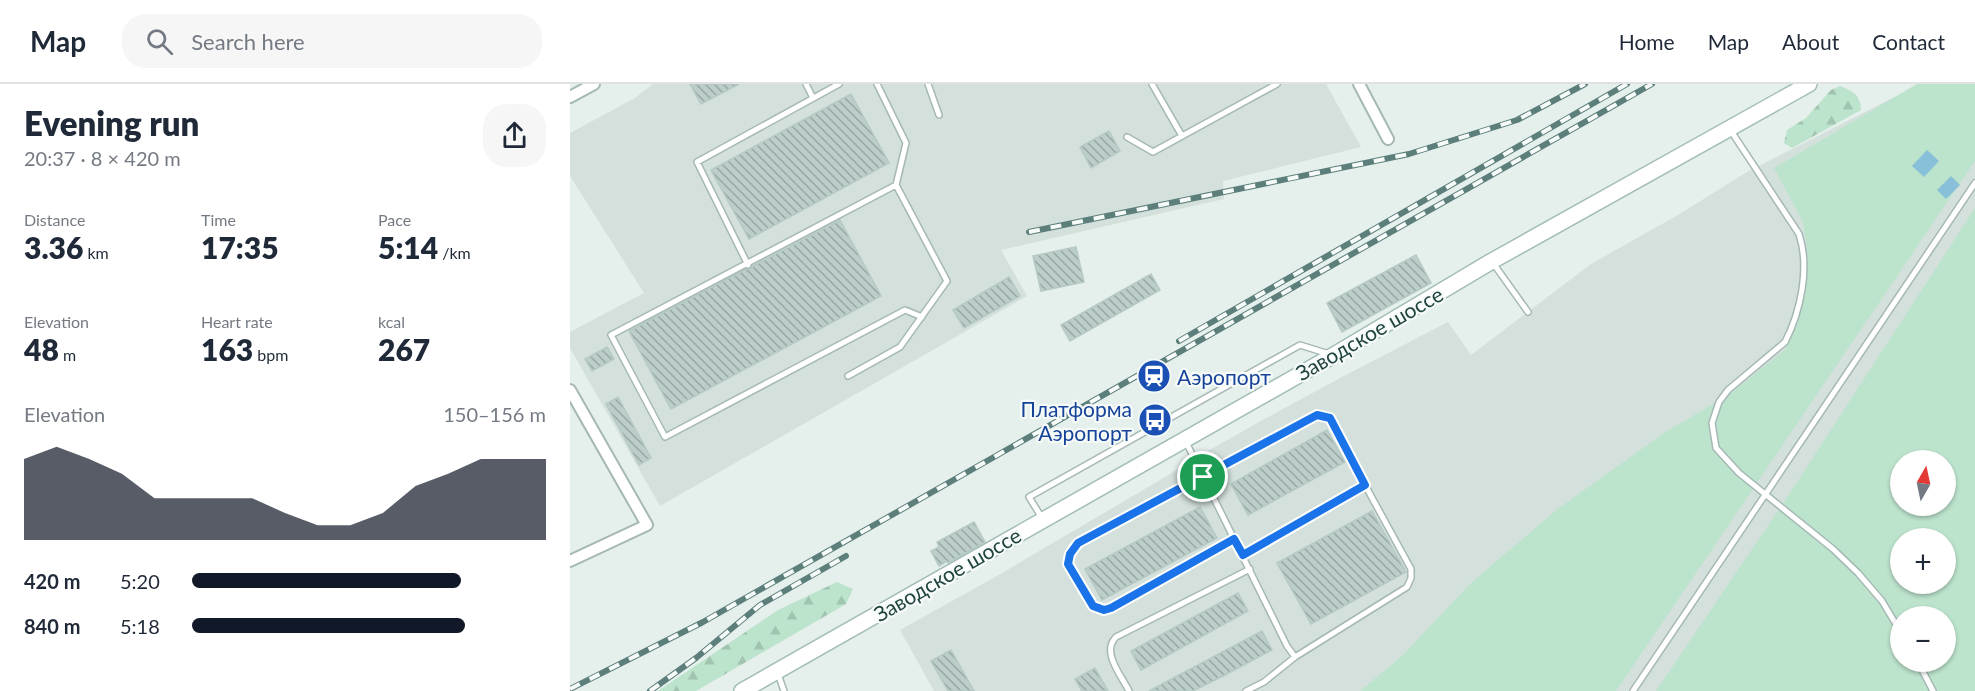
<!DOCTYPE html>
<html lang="en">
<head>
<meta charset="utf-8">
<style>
  body { margin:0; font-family:Lato,sans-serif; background:#f6f6f7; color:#1f2937; height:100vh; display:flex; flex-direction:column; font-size:22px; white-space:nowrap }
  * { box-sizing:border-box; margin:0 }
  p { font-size:20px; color:#747a83 }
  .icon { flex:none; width:33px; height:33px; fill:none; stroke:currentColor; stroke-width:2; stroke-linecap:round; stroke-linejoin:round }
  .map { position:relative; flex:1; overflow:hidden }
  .panel { display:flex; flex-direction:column; background:#fff; width:570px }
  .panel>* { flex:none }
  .needle { width:39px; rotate:9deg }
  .controls { position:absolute; left:1320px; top:366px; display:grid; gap:12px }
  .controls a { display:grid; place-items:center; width:66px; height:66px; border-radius:50%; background:#fff; box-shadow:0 2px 4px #0004; font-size:30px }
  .pin { position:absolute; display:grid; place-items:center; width:51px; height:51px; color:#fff; margin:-26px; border:3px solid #fff; border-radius:50%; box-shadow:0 2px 6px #0007 }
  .round { display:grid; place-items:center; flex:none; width:63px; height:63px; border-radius:24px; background:#f6f6f7 }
  .summary { display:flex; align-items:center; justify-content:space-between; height:102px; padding:0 24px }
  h1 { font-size:33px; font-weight:800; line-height:45px }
  .figures { display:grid; grid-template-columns:repeat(3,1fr); gap:9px; height:102px; padding:6px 24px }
  .figures div { display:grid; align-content:center }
  .figures b { font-size:30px; font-weight:800 }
  .figures small { font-size:16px; font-weight:400 }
  .figures p { font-size:16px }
  .chart { height:168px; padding:12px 24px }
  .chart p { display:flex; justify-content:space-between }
  .chart svg { width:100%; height:108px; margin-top:6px; fill:#111827; opacity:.7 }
  ul { padding:0 24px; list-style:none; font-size:20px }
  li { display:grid; grid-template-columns:96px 72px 1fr; align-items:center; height:45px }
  li i { height:15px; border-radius:8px; background:#111827 }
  header { display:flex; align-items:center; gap:36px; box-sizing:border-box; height:84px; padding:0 30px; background:#fff; border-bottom:2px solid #e0e1e3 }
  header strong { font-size:28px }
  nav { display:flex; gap:33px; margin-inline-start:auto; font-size:21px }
  .search { width:420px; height:54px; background:#f6f6f7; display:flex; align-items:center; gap:15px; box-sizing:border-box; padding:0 21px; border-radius:24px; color:#747a83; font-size:22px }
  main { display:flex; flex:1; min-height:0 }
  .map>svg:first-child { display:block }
  .built { fill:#d3e0dc; fill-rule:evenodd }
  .grass { fill:#bce3cc; fill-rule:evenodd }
  .forest { fill:url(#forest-firs) }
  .water { fill:#88c0da }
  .building { fill:url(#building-back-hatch); stroke:#b6cac5; stroke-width:1.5 }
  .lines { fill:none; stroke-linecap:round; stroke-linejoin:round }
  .lane-casing { stroke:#a6b8b5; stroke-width:8 }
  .street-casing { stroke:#a6b8b5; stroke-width:14 }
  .secondary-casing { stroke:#a2bdb8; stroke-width:18 }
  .lane { stroke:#fff; stroke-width:5 }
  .street { stroke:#fff; stroke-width:10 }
  .secondary { stroke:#fff; stroke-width:15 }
  .rail-casing { stroke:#5c7f7b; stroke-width:6 }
  .rail { stroke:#f6fbf9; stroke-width:4; stroke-dasharray:11; stroke-linecap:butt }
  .route-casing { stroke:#fff; stroke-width:12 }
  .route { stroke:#1a73e8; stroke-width:8 }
  .labels { text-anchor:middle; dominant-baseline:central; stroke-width:4.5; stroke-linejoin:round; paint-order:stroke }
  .street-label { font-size:21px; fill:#214440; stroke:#f6fbf9 }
  .transit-label { font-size:21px; fill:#164399; stroke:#f6fbf9; text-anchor:start }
</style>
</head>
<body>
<header>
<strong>Map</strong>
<div class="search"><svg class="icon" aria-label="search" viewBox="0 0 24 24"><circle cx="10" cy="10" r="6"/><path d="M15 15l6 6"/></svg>Search here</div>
<nav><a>Home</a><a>Map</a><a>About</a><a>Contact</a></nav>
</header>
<main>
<section class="panel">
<div class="summary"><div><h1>Evening run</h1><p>20:37 · 8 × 420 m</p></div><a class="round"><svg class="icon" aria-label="share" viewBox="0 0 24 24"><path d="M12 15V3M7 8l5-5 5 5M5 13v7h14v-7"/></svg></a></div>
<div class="figures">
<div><p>Distance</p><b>3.36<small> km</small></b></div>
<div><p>Time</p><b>17:35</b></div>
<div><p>Pace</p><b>5:14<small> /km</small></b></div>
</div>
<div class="figures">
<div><p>Elevation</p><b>48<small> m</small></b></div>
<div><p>Heart rate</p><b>163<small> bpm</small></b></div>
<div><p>kcal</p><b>267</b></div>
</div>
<div class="chart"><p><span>Elevation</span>150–156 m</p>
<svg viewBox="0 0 160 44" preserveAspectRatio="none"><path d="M0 44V11L10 6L20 11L30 17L40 27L50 27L60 27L70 27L80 33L90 38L100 38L110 33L120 22L130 17L140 11L150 11L160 11V44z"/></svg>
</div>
<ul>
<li><b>420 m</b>5:20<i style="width:76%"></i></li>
<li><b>840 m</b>5:18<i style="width:77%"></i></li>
</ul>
</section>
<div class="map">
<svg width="1405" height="607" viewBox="0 0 1405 607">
  <defs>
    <pattern id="forest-firs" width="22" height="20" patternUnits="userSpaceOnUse" patternTransform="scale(1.5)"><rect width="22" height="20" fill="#bce3cc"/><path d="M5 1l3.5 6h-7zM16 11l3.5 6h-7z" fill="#a1c4b0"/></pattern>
    <pattern id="building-back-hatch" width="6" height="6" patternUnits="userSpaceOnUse" patternTransform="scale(1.5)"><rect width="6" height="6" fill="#bccec9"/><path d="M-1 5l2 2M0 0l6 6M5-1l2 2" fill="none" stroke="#98a9a5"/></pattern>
  </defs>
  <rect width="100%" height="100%" fill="#e5efec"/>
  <path class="built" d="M83 0H756L791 63 653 97 654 115 431 166 457 212 90 422 0 264V248L74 209 0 92V49L65 14Z
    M1350 0H1405V607H364L330 546 427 492 612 383 615 385 630 376 633 370 687 339 772 293 878 238 901 271 1021 180 1108 131 1177 88ZM1330 376H1376V422H1330ZM1330 454H1376V500H1330ZM1330 532H1376V578H1330Z"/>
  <path class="grass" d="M1347 0H1405V77L1046 607H790L831 573 902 498 989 424 1094 349 1160 310 1216 265 1233 209 1237 162 1233 138 1204 84Z
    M1405 124V607H1086L1218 412ZM1330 376H1376V422H1330ZM1330 454H1376V500H1330ZM1330 532H1376V578H1330Z"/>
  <path class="forest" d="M1270 2C1282 7 1291 11 1291 26L1222 64 1214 59 1217 46 1236 34 1261 6Z
    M267 498 283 505 276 520 126 607H88L208 526Z"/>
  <path class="water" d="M1357 66 1369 77 1354 93 1342 82Z
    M1381 92 1390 101 1376 115 1367 106Z"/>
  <path class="building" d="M120 0H169L131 20Z
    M281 10 319 79 179 155 141 86Z
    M539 47 550 67 521 84 510 63Z
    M270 136 311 212 101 325 59 247 176 185H181L183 182Z
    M506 163 514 198 471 207 463 172Z
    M846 171 861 199 772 248 757 219Z
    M581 190 590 206 500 257 491 241Z
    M439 193 450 212 394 244 383 226Z
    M37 263 44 275 22 287 15 275Z
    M48 313 81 374 69 381 36 320Z
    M757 346 775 378 678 431 661 400Z
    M630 423 647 454 532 516 515 485Z
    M802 427 836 488 741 540 707 479Z
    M404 438 415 458 378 479 377 477 369 482 361 467 369 463 367 458Z
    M668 509 678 527 571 586 561 567Z
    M692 547 702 566 655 591 623 607H579Z
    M381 566 404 607H378L361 577Z
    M525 584 538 607H512L505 595Z"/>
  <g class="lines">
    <g class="lane-casing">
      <path id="lane" d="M236 0 243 14
        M358 0 369 31
        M582 0 612 52
        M1161 47 1229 150C1240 183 1231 227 1215 258L1158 306 1149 318 1142 339 1146 364 1169 389 1263 465 1288 489 1312 517 1330 547
        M557 53 583 68 707 0
        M326 101 41 251 95 353 335 226 352 233
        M923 179 958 228
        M178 181 127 78 269 0
        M278 292 330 263 377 197 326 101 336 59 307 0
        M616 358 717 562 725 573
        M472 434 459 413 730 261 759 270
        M664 455 541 524C532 527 525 526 519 518L498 480 500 470 508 459 747 331 760 334 795 401 673 471
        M1348 578 1363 607
        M208 590 214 607
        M559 607C551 591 531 568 546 553L680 485
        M676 607 694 598 725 573 837 503 841 494V485L795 401
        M1063 607 1405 99"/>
    </g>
    <g class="street-casing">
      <path id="street" d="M789 0 818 55
        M0 13 24 0
        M0 306 77 441 0 477"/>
    </g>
    <g class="secondary-casing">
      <path id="secondary" d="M172 607 764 271 922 177 1239 0"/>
    </g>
    <use href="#lane" class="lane"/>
    <use href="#street" class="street"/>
    <use href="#secondary" class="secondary"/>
    <g class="rail-casing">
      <path id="rail" d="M459 148 839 70 947 36 1015 0
        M609 257 1057 0
        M0 605 133 538 1082 0
        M80 607 126 574 190 521 276 472"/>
    </g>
    <use href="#rail" class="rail"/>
  </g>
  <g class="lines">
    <g class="route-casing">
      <path id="route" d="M747 331 760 334 795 401 673 471 664 455 541 524 534 526 523 522 498 480 500 470 508 459Z"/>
    </g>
    <use href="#route" class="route"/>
  </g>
  <defs>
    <g id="station-disc" transform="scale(1.725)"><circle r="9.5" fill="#1a4fb4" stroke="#f6fbf9"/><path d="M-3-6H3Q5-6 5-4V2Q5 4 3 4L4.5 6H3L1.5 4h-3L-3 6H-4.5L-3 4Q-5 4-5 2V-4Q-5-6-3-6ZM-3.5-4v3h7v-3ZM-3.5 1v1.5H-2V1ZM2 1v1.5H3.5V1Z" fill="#fff"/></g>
    <g id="bus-disc" transform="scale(1.725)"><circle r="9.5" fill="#1a4fb4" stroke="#f6fbf9"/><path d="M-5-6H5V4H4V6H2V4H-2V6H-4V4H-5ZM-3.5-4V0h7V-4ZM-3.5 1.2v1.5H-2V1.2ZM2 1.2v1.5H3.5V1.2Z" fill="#fff"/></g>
  </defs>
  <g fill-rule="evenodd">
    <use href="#station-disc" x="584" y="292"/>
    <use href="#bus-disc" x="585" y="336"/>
  </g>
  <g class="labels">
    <g class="street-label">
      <text transform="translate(799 249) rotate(-30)">Заводское шоссе</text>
      <text transform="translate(377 490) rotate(-30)">Заводское шоссе</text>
    </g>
    <g class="transit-label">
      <text x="607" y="292">Аэропорт</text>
      <text x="562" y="324" text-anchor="end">Платформа<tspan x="562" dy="24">Аэропорт</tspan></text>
    </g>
  </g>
</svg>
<div class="controls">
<a><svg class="needle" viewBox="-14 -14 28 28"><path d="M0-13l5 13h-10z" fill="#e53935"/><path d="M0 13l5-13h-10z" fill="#747a83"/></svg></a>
<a>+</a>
<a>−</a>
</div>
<div class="pin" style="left:633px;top:393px;background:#1e9e55"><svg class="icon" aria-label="arrive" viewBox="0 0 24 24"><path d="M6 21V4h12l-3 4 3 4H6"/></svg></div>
</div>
</main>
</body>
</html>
